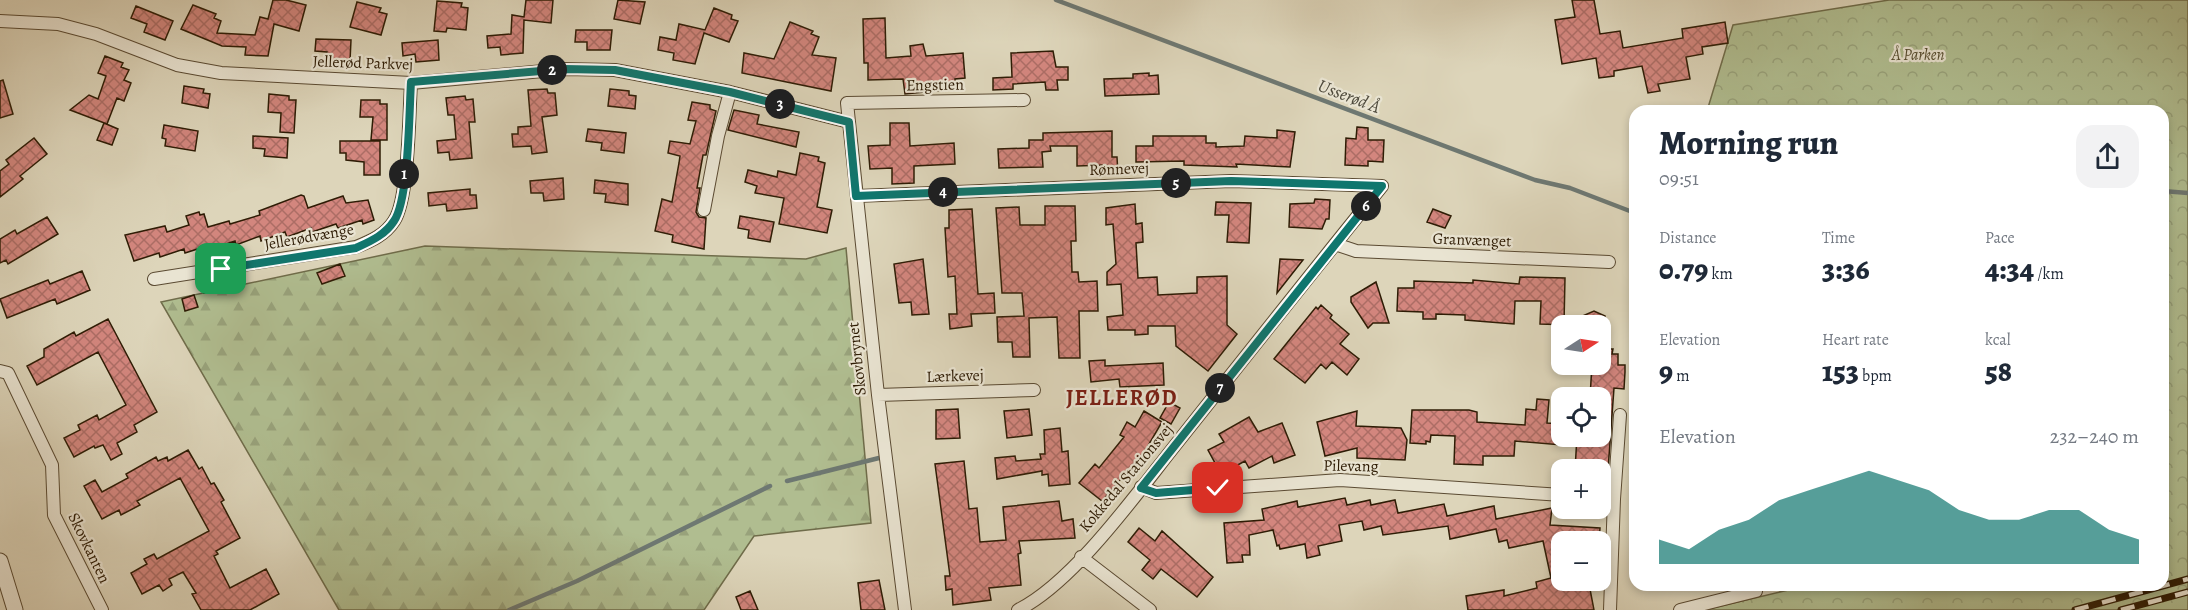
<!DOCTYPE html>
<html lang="en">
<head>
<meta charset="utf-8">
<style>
  body { margin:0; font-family:Alegreya,serif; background:#f2f2f3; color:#1f2937; height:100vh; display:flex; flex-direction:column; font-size:22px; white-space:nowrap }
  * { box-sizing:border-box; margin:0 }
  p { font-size:20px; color:#747a83 }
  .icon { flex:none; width:33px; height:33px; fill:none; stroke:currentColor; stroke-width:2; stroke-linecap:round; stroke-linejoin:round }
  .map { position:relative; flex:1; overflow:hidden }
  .panel { position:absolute; left:1629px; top:105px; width:540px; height:486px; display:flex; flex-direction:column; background:#fff; border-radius:18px; box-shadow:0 3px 9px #0003 }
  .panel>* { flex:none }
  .needle { width:39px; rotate:78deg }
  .fabs { position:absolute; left:1551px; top:315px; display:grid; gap:12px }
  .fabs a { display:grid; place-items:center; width:60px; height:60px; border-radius:12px; background:#fff; box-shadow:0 3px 9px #0003; font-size:30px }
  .pin { position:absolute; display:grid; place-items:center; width:51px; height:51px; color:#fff; margin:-26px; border-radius:12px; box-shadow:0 3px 9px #0006 }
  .km { position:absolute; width:30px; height:30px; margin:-15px; border-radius:50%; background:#222; color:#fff; font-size:16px; line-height:30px; text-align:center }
  .round { display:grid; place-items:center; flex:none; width:63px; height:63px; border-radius:18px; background:#f2f2f3 }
  .head { display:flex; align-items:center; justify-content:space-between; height:102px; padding:0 30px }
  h1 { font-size:33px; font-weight:800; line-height:45px }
  .metrics { display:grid; grid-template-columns:repeat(3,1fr); gap:9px; height:102px; padding:6px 30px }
  .metrics div { display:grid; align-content:center }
  .metrics b { font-size:30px; font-weight:800 }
  .metrics small { font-size:16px; font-weight:400 }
  .metrics p { font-size:16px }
  .chart { height:168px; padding:12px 30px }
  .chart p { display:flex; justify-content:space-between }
  .chart svg { width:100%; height:108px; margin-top:6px; fill:#0f766e; opacity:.7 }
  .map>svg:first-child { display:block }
  .forest { fill:url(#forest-firs); stroke:#6f6c4a; stroke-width:1.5 }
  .park { fill:url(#park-crowns); stroke:#6f6c4a; stroke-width:1.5 }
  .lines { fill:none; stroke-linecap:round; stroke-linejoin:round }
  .stream { stroke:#6e7872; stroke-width:4.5 }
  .building { fill:url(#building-cross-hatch); stroke:#2e1c05; stroke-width:1.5 }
  .minor-casing { stroke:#5a4a32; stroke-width:14 }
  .tertiary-casing { stroke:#5a4a32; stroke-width:17 }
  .minor { stroke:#e9e4d2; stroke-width:12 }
  .tertiary { stroke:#e9e4d2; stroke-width:15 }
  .rail-casing { stroke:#2e1c05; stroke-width:7 }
  .rail { stroke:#e9e4d2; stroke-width:4.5; stroke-dasharray:14; stroke-linecap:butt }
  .route-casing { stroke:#fff; stroke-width:12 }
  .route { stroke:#0f766e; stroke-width:8 }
  .labels { text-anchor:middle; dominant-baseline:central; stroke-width:4.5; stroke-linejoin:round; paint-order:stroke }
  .park-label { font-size:16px; font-style:italic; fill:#554c2f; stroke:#e9e4d2 }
  .street-label { font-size:16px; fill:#2e1c05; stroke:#e9e4d2 }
  .water-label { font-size:18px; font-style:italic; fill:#4e4a3c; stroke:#e9e4d2 }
  .district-label { font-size:22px; font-weight:bold; letter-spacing:1.5px; fill:#7a1f14; stroke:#e9e4d2 }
</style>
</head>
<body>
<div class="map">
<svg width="2188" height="610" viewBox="0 0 2188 610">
  <defs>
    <pattern id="forest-firs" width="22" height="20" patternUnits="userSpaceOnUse" patternTransform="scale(1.5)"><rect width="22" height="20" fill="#b0bd90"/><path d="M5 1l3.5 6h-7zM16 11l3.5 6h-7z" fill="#98a27b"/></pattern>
    <pattern id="park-crowns" width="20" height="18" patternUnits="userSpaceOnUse" patternTransform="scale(1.5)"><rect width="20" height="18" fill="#b0bd90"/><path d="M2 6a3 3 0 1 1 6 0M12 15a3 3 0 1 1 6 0" fill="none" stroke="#98a27b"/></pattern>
    <pattern id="building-cross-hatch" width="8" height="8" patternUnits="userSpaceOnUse" patternTransform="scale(1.5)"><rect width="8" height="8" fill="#d3867e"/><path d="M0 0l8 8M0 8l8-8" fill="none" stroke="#ac6d65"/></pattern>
  </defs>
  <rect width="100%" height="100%" fill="#ddd5ba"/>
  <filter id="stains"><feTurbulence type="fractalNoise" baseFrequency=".00333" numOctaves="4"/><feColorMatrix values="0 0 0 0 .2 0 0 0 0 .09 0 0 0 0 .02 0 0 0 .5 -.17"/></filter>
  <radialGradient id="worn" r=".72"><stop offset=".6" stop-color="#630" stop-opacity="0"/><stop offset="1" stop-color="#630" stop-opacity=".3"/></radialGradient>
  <path class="forest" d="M425 246 806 259 846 248 871 523 754 536 704 610H339L161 302Z"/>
  <path class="park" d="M1889 0H2188V610H1704L1809 585H2163V111H1707L1733 25Z"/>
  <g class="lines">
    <path class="stream" d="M1056 0 1535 180 1570 188 1635 213
      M2163 191 2188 193
      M787 481 879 458
      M509 610 577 581 770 486"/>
  </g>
  <path class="building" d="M273 0H286L306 5 299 31 274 24 268 56 245 55 246 47 222 46 181 29 193 5 216 14 214 18 221 21 217 33 255 35 260 17 268 19Z
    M526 0H553L551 23 524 20 523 53 501 55 500 47 488 48 487 36 511 34 512 15 524 17Z
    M618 0 645 2 640 24 614 19Z
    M1572 0H1594L1600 34 1620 31 1623 48 1683 38 1682 29 1725 22 1728 43 1702 47 1703 54 1686 57 1690 79 1658 84 1660 91 1648 93 1642 66 1614 71V76L1599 78 1596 58 1562 64 1555 20 1575 17Z
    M437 1 462 3 461 7 468 8 466 30 447 28 446 32 434 31Z
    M357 2 381 8 379 12 387 14 381 35 350 27Z
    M136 6 173 21 165 40 144 32 147 24 131 18Z
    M714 8 732 15 731 19 738 21 729 42 704 33 695 64 673 60 674 53 658 50 660 37 676 40 679 24 705 30Z
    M885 18 886 58 911 56 910 46 923 44 926 56 963 53 965 78 955 79 956 89 905 94 903 79 868 80V63H864L863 19Z
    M790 22 813 31 811 34 819 37 812 55 836 58 831 91 742 73 744 53 774 59Z
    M576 30H612L610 50H587V42H575Z
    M316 39 351 40 350 61 327 60V52L315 51Z
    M438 40 439 60 416 62 415 54 403 56 402 43Z
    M1053 51 1056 67H1068V80H1057L1058 90H1046L1045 82 1013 84V89L993 90V78L1012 77 1011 53Z
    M105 56 123 63 121 67 129 70 124 80 131 83 124 101 117 98 107 124 70 110 89 95 98 99 106 76 98 73Z
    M1149 73V76L1158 75 1159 94 1105 96 1104 79 1133 78V74Z
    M3 80 13 114 0 118V81Z
    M184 86 204 89 203 93 210 94 208 108 182 103Z
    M547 89 548 93H555L557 115 542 117 547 152 532 154 531 146 513 147 512 134H518V127L531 126 528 90Z
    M610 89 629 91V95L636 96 635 109 608 106Z
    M269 94 289 96V100H296L294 133 280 132 281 113 268 112Z
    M465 96 466 100 473 99 475 122H469L472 158 450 160 449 152 438 153 437 141 456 139 454 115H448L446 98Z
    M361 100H380V104H387V140H371L373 117H360Z
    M692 102 710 105V109L716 111 706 155H703L697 188H700L696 212 699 217 706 218 704 249 672 242 673 235 655 231 662 199 672 202 679 163 680 156 668 153 670 141 690 144 696 121 688 120Z
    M734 110 759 115 757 124 799 132 796 147 728 130Z
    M104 123 118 129 112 145 97 140Z
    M890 123H909L910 146 954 143 955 164 914 166V183L892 184V168L870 169 868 146 890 145Z
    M164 125 198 131 195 151 165 146 166 139 162 138Z
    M1357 127 1368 128V140H1384L1383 162 1368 161V166L1345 165 1346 138 1356 139Z
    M588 129 626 133 624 153 601 150 602 143 586 141Z
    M1277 130 1295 132 1290 167 1236 164 1237 167 1184 165V161L1136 162V146H1153V136H1206V143H1216V147L1244 146 1245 136 1277 138Z
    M1112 131V157H1117L1118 175H1105V165L1077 166V146H1050L1051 151 1042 152 1043 167 999 168 998 149 1029 148V140H1043V133Z
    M253 136 288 138 287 158 264 156 265 149 253 148Z
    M34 138 47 154 20 176 23 179 0 197V171L9 164 6 160Z
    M340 141H380V175H364V162L346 160V153H340Z
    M800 153 819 157 818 161 825 163 817 207 832 210 827 233 779 224 784 198 755 193 757 186 745 182 748 170 777 177 778 171 796 175Z
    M563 178 564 199 544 201 543 193H531L530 181Z
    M595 180 628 184V205L605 202 606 194 594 193Z
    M470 189V195H476L477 208 447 211 446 204 429 206 428 193Z
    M301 195 304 196 308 208 343 196 346 203 368 200 374 220 363 224 362 220 338 228 336 224 312 232 311 228 287 237 285 232 261 241 260 236 236 245 235 241 211 249 210 245 185 253 184 249 160 257 159 253 134 261 125 235 165 226 167 232 189 225 186 216 199 212 200 215 204 214 208 227 229 221 230 224 260 215 259 211Z
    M1315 199 1330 200 1329 219H1326L1322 229 1289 227 1290 204 1314 203Z
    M1216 202 1251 203 1249 243 1227 242 1229 215H1215Z
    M1135 204 1136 224 1142 223 1143 242 1136 243 1138 278 1157 277 1158 295 1197 293V277L1227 276V325L1237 334 1208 371 1176 346 1175 326H1148V334L1135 335V330H1108L1107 317 1123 315 1121 284 1107 285V272L1116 264 1113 224 1106 225V208Z
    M1045 206H1075L1076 241H1071L1072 272H1078L1079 282 1097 281 1098 311H1079L1080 358H1059L1057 317 1029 318 1030 357H1013L1012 342H998L997 317 1024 316 1022 293H1002L996 208 1019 207 1020 225H1045Z
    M972 209 978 294 994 293 995 313 971 314 972 326 950 329 949 314H957L955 276 948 277 945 228H949V210Z
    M1433 209 1451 216 1445 228 1427 222Z
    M740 216 774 222 770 242 748 238 749 230 738 228Z
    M47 217 58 234 8 264 6 260 0 263V239L15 230 17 234Z
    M923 259 929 314 912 315 911 302 899 303 894 264Z
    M1280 259 1303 260 1277 293Z
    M340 264 345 276 322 284 317 273Z
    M82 271 90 290 57 304 55 299 7 318 0 299 48 280 50 284Z
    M240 274 244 285 231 291 226 277Z
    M217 277 220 286 204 293 199 280Z
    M1520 277 1565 278 1564 324 1594 311 1605 316 1604 326 1540 324 1541 301H1515L1514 324 1465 320V315L1436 314V319H1423V312L1397 311 1398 288H1414V281L1473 283V280L1519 284Z
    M1376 282 1389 323H1373L1368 328 1351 302V297Z
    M194 295 198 307 185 311 182 299Z
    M1321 305 1332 315 1330 318 1349 334 1340 344 1359 359 1347 375 1332 362 1326 369 1321 364 1305 383 1274 359 1316 307 1318 309Z
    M108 319 157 412 134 425 137 432 117 443 122 454 111 460 103 445 95 448 94 446 74 457 64 438 80 430 78 425 97 415 99 420 126 405 98 352 37 385 27 366 44 357V349L74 332 76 336Z
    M1600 349H1613L1612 354H1618V365H1625V372L1624 389 1614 388 1608 470H1575L1577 436H1600V398H1590L1592 364H1600Z
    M1105 360V366L1163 363 1164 385 1120 387 1119 379 1091 382 1089 361Z
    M1537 399 1549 400 1547 423 1562 424V445L1515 441 1514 456H1483V465L1454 464 1455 436 1431 435 1430 442 1426 441V444L1410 443 1412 410H1469L1477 412V422L1525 425 1526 409 1536 410Z
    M1169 402 1180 408 1171 424 1160 418Z
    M958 409 960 438 936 439V410Z
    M1029 409 1032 435 1007 438 1004 411Z
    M1144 411 1162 422 1145 451 1102 501 1079 483 1095 464 1099 468 1124 437 1120 435 1127 422 1135 427Z
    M1357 411 1356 426 1401 428 1407 440 1405 460 1357 458V448L1325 456 1317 422Z
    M1249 417 1258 432 1282 423 1295 455 1274 463 1272 456 1249 468 1245 461 1221 474 1208 450 1224 442 1219 434Z
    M1060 428 1062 452 1068 451 1070 484 1049 486 1048 474 1042 475V471L997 479 995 458 1015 456 1016 461 1041 459 1040 454H1045L1044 430Z
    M188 450 199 469 202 467 211 484 214 483 224 500 221 502 240 538 216 551 218 554 214 556 230 588 266 569 279 594 250 610H201L192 594 196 593 183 572 169 579 172 585 163 591 159 585 142 594 131 573 147 564 144 559 154 554 157 559 209 531 180 478 137 501 140 505 121 515 119 510 102 519 84 486 95 480 102 492 128 478 126 474 156 457 158 461 167 457 168 461Z
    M964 461 969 509 977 508 980 542 1006 540 1003 507 1059 501 1062 521 1073 519 1075 538 1019 541 1021 553 1018 554 1021 585 989 588 991 600 953 605 952 589 946 590 945 576H950L935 464Z
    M1345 498 1347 505 1370 500 1371 505 1395 500 1398 513 1444 504 1447 516 1494 506 1496 519 1552 508 1550 525 1600 528 1599 542H1562V590L1589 584 1594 610H1468L1466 596 1504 590V596L1537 588 1536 582 1551 578 1543 541 1509 548 1507 540 1499 542 1496 529 1450 539 1448 526 1383 535 1381 526 1364 530 1362 521 1339 525 1342 541 1318 546 1320 555 1307 558 1305 544 1280 549 1279 545 1277 546 1273 530 1249 535 1250 555H1242L1243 562 1227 563 1224 523 1264 520 1262 509 1297 501 1298 507Z
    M1139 528 1155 541 1162 531 1213 577 1197 597 1161 569 1153 579 1142 570 1150 560 1128 542Z
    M879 580 885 610H861L858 583Z
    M750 591 758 610H741L736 597Z"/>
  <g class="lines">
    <g class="minor-casing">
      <path id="minor" d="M0 21 58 24 96 34 177 65 221 73 411 83 565 69 615 70 730 92 849 122
        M857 196 1231 181 1382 186
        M704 210 718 136 730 92
        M1335 244 1356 251 1609 262
        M154 279 356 247C371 241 385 235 394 221 409 199 409 112 411 83
        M0 371 8 373 52 465 54 515 102 610
        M878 395 1034 390
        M1141 487 1156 493 1340 480 1562 495
        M1600 498 1614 499 1610 610
        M1614 499 1620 415
        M1081 557 1150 610
        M905 610 878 395 847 103 1024 100
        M1018 610C1074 582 1137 493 1177 443 1245 357 1313 271 1382 186
        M1680 610 1756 591 1757 585"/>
    </g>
    <g class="tertiary-casing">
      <path id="tertiary" d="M0 561 15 610"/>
    </g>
    <use href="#minor" class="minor"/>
    <use href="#tertiary" class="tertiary"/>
    <g class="rail-casing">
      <path id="rail" d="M2075 610 2188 579
        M2121 610 2188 592"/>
    </g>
    <use href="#rail" class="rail"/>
  </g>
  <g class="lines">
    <g class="route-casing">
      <path id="route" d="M221 269 356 248C371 241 385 235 394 221 409 199 409 113 411 82L565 69 615 70 730 92 849 122 856 196 1231 181 1382 186 1141 488 1156 493 1218 488"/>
    </g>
    <use href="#route" class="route"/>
  </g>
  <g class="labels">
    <g class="park-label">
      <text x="1918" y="55">Å Parken</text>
    </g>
    <g class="street-label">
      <text transform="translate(363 63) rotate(2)">Jellerød Parkvej</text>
      <text transform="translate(935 85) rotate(-1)">Engstien</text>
      <text transform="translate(1119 169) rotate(-2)">Rønnevej</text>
      <text transform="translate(309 237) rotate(-10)">Jellerødvænge</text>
      <text transform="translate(1472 240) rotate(2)">Granvænget</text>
      <text transform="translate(857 359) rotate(-96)">Skovbrynet</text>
      <text transform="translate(955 376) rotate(-2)">Lærkevej</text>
      <text transform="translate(1351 466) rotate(1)">Pilevang</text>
      <text transform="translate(1126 478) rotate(-50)">Kokkedal Stationsvej</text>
      <text transform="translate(89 548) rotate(64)">Skovkanten</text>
    </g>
    <g class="water-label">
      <text transform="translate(1349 96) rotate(21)">Usserød Å</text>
    </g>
    <g class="district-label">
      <text x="1122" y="398">JELLERØD</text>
    </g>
  </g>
  <rect width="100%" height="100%" filter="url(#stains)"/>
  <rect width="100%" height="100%" fill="url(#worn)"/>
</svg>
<div class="fabs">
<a><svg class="needle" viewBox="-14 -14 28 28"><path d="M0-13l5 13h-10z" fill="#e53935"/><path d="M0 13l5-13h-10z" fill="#747a83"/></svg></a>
<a><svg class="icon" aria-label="locate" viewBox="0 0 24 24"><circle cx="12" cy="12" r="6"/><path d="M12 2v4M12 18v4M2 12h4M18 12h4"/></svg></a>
<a>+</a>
<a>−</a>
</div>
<div class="pin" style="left:221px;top:269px;background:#1e9e55"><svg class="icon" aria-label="arrive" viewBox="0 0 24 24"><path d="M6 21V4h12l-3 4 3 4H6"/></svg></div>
<div class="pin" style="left:1218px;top:488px;background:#d93025"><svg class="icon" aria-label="check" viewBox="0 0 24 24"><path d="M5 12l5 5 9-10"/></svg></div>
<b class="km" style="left:404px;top:174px">1</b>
<b class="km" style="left:552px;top:70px">2</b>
<b class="km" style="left:780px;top:104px">3</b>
<b class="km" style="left:943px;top:192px">4</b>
<b class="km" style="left:1176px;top:183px">5</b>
<b class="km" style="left:1366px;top:206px">6</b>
<b class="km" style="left:1220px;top:388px">7</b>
<section class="panel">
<div class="head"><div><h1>Morning run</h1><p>09:51</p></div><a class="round"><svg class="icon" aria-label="share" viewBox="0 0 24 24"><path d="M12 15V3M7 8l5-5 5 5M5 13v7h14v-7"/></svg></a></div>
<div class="metrics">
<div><p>Distance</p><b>0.79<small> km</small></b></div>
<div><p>Time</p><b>3:36</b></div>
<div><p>Pace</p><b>4:34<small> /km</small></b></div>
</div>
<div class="metrics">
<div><p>Elevation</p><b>9<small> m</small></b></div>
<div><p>Heart rate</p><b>153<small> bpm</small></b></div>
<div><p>kcal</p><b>58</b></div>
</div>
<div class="chart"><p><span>Elevation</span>232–240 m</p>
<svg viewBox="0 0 160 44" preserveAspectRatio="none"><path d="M0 44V34L10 38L20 30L30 26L40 18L50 14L60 10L70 6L80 10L90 14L100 22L110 26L120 26L130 22L140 22L150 30L160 34V44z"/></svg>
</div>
</section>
</div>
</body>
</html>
